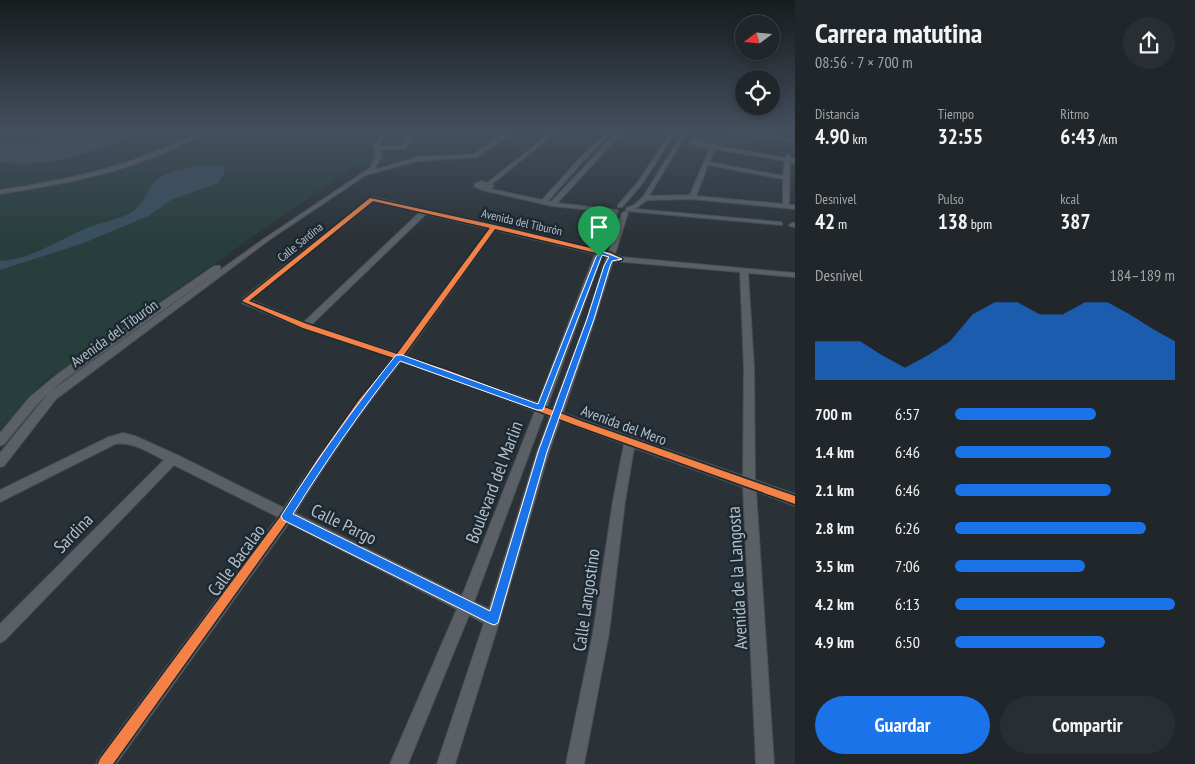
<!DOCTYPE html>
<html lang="es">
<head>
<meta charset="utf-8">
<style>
  body { margin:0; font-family:"PT Sans Narrow",sans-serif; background:#282e31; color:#f1f3f6; height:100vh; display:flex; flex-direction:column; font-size:19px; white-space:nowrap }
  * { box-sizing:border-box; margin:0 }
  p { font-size:16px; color:#a2a5a8 }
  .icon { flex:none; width:28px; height:28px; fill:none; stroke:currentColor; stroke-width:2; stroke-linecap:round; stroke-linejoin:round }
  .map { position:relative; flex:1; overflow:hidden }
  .side { display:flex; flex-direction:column; background:#202629; width:400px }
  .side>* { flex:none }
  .needle { width:32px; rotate:254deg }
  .fabs { position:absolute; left:735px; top:15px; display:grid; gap:10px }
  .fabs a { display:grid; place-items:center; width:45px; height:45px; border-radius:50%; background:#202629; box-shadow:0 2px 8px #0003,0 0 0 1px #3d4346; font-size:25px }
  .pin { position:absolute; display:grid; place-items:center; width:42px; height:42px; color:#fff; margin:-51px -21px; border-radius:50% 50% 50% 0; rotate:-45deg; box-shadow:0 0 5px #0007 }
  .pin .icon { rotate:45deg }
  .round { display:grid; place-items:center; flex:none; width:52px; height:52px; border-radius:26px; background:#282e31 }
  .summary { display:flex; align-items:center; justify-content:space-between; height:85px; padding:0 20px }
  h1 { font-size:28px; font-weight:600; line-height:38px }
  .figures { display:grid; grid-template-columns:repeat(3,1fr); gap:8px; height:85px; padding:5px 20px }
  .figures div { display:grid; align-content:center }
  .figures b { font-size:21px; font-weight:600 }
  .figures small { font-size:14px; font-weight:400 }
  .figures p { font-size:14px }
  .chart { height:140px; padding:10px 20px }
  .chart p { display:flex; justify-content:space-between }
  .chart svg { width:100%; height:90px; margin-top:5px; fill:#1a73e8; opacity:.7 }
  .button { display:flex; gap:10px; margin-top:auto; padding:10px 20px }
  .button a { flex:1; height:58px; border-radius:30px; background:#1a73e8; color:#fff; font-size:20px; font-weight:600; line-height:58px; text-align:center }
  .button a+a { background:#282e31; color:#f1f3f6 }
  ul { padding:0 20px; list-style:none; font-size:16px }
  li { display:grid; grid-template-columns:80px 60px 1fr; align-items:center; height:38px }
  li i { height:12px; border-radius:6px; background:#1a73e8 }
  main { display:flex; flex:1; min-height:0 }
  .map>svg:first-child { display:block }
  .green { fill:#283e3c }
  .water { fill:#384f5f }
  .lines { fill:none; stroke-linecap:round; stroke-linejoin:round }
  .street-casing { stroke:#484e52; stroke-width:2 }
  .street { fill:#5a6065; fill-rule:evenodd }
  .cycleway-casing { stroke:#1d2932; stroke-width:3 }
  .cycleway { fill:#f48246; fill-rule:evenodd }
  .route { fill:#1a73e8; stroke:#fff; fill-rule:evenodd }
  .labels { text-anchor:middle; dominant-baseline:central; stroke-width:5; stroke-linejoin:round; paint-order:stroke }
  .far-street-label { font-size:12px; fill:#b4bfc8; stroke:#1d2932 }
  .street-label { font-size:15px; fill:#b4bfc8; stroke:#1d2932 }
  .near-street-label { font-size:18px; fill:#b4bfc8; stroke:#1d2932 }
</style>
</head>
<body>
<main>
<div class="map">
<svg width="795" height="764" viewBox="0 0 795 764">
  <rect width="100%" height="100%" fill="#2a3237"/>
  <path class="green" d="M0 131H518L480 159 387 163 353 167 41 384 0 430Z"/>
  <path class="water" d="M97 131H141C110 145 74 160 39 163 26 164 13 163 0 163V143L39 141 53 135 90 134Z
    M209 165 224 167V173L218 183 171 200 148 216 84 243 0 270V261C30 260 58 240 85 229 101 222 118 220 132 212 142 206 146 193 153 184 165 170 191 167 209 165Z"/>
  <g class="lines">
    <g class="street-casing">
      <path id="street" d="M200 131H205C194 139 181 145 168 151 115 175 57 185 0 194V190C70 180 137 165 200 131Z
        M384 131H388L379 146H401L412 131H416L405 149H380L382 156 374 170 417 157 474 154 508 131H513L477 157 417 161 366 175 269 240 56 399 4 466 0 467V453L48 394 38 403 4 444 0 446V433L30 397 59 373 214 266H220V270L65 379 50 392 265 238 370 168 376 156 373 145Z
        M553 131H557L492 184 494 186 491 189 542 200 580 158 609 131H613L584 160 548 201 551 202 618 131H622V133L557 203 617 210 618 211 604 251 609 252 622 213 625 211 628 213 615 254 621 257 795 273V277L748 273 754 367 755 480 795 494V506L756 491 774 764H756L743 487 634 448 625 501 609 633 584 764H566L593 633 613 501 624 444 560 420 549 452 500 619 455 764H437L484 623 469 615 408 764H390L457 609 289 523 116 764H96L99 758 278 517 174 465 5 640 0 643V624L164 460C148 452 132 441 115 444L0 502V490L109 437 123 433 135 436 177 455 284 508C318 456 353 406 393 358L302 328 242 303V299L372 197 597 250 612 212 552 206 482 190 474 186 476 183 482 181 487 183ZM373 201 420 212 304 322 251 300ZM426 214 489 229 397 353 311 325ZM495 230 595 254 538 403 447 370 405 356ZM602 255 607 256 587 319 553 409 547 407ZM613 261 740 272 744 367 743 476 563 413 595 319ZM401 361 441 374 535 411 462 596 295 513C328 459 361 410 401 361ZM544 414 550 417 537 452 489 609 474 602Z
        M672 131H676L642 184 622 207H618V205L638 182Z
        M684 131H688L649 196 690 195 710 148 697 146 689 142 698 140 711 145 714 143 716 144V146L785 158 786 155H790V159H795V163L790 162 789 205H795V209L692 199 647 200 635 209 780 222 782 223V225L627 211 626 208 634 205 643 197ZM715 149 785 161 783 176 709 162ZM708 165 783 179V204L696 196Z
        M725 131H734L795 140V142Z
        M792 223H795V227L790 226 789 225Z"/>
    </g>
    <use href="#street" class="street"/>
    <g class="cycleway-casing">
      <path id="cycleway" d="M370 198 494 225 611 253 622 259 619 261 609 256 495 229 403 356 447 370 581 421 795 496V504L575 425 441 374 400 360 365 404 322 467 289 519 113 764H98L100 759 283 513 316 461 359 400 394 358 303 328 242 301ZM373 201 490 228 397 354 307 324 249 301Z"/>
    </g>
    <use href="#cycleway" class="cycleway"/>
  </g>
  <linearGradient id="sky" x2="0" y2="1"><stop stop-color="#171c1e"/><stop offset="0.55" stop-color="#444f5e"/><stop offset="1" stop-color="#444f5e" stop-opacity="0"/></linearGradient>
  <rect width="795" height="238" fill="url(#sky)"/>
  <path class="route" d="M601 251 622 259 612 261 610 266 594 319 547 452 498 623 494 625 489 623 283 520 281 516 283 513C318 458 355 406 396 355H402L538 404 596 257ZM602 255 609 257 604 266 587 319 538 452 490 611 293 514C326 461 361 410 400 361L537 410H543Z"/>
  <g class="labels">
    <g class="far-street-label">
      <text transform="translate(522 222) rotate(13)">Avenida del Tiburón</text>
      <text transform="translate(300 242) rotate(-39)">Calle Sardina</text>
    </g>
    <g class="street-label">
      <text transform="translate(114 333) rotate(-36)">Avenida del Tiburón</text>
      <text transform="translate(624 425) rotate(20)">Avenida del Mero</text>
    </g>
    <g class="near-street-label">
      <text transform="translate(494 482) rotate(-69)">Boulevard del Marlin</text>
      <text transform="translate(344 524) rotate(26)">Calle Pargo</text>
      <text transform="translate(73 533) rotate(-46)">Sardina</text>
      <text transform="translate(236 560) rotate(-54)">Calle Bacalao</text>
      <text transform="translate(737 578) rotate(-93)">Avenida de la Langosta</text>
      <text transform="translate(586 600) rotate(-82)">Calle Langostino</text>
    </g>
  </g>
</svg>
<div class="fabs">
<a><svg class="needle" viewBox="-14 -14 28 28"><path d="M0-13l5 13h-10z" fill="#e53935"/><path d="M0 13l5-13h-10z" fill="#a2a5a8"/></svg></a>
<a><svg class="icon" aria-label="locate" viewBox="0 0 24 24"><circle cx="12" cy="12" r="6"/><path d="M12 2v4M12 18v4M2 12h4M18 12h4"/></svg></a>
</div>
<div class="pin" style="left:599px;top:257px;background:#1e9e55"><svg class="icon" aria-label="arrive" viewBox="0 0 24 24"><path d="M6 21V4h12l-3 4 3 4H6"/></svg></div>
</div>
<section class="side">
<div class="summary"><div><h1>Carrera matutina</h1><p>08:56 · 7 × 700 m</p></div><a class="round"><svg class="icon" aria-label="share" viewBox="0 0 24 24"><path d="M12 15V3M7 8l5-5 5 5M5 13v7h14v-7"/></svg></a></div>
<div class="figures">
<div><p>Distancia</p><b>4.90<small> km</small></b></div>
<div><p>Tiempo</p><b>32:55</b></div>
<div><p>Ritmo</p><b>6:43<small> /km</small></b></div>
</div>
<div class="figures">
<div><p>Desnivel</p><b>42<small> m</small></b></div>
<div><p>Pulso</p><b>138<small> bpm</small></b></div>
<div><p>kcal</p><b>387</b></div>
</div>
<div class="chart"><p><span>Desnivel</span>184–189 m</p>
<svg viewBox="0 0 160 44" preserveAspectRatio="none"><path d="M0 44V25L10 25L20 25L30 32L40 38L50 32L60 25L70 12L80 6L90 6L100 12L110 12L120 6L130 6L140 12L150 19L160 25V44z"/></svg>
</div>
<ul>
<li><b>700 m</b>6:57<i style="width:64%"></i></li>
<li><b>1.4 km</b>6:46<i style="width:71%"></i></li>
<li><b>2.1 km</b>6:46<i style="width:71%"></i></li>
<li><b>2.8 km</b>6:26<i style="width:87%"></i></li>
<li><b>3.5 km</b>7:06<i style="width:59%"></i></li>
<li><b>4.2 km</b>6:13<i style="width:100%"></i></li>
<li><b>4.9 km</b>6:50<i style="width:68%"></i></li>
</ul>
<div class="button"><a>Guardar</a><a>Compartir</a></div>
</section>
</main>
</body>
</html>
